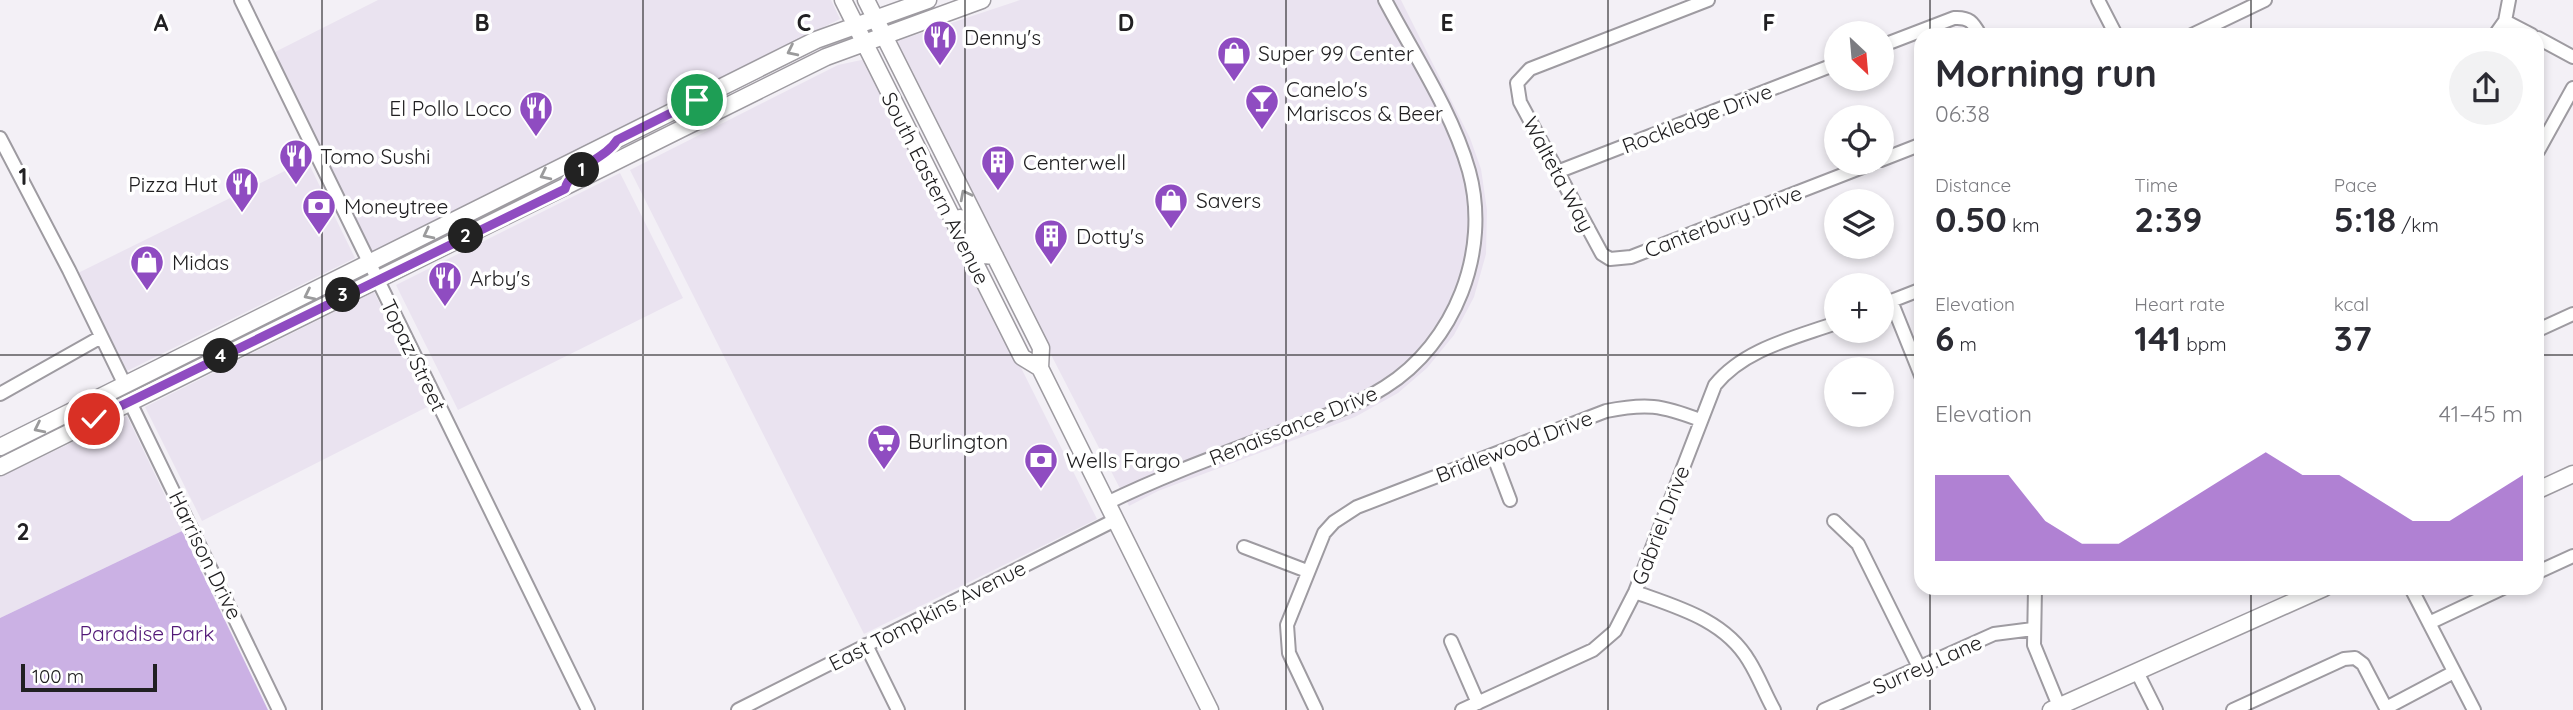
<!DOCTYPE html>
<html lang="en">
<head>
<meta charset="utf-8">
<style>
  body { margin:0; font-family:Quicksand,sans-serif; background:#f2f2f3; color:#2b2b33; height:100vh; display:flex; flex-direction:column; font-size:26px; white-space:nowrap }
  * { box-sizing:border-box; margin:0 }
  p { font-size:23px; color:#7c7c81 }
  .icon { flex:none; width:38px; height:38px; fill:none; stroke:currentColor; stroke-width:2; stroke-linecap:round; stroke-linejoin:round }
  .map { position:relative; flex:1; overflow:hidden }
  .side { position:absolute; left:1914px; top:28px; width:630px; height:567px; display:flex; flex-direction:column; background:#fff; border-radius:21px; box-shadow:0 4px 10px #0003 }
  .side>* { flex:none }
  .needle { width:46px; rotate:154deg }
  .fabs { position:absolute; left:1824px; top:21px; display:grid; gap:14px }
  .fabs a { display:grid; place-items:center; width:70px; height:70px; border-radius:50%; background:#fff; box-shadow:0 4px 10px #0003; font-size:35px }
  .scale { position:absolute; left:21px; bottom:18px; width:136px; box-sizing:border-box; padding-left:7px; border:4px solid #212022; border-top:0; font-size:19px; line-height:24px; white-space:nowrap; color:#212022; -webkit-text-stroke:5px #fff; paint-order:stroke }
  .pin { position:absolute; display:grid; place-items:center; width:60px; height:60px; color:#fff; margin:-30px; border:4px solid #fff; border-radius:50%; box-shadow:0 2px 7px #0007 }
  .km { position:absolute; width:35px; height:35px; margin:-18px; border-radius:50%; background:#222; color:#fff; font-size:19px; line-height:35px; text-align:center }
  .round { display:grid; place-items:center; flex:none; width:74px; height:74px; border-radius:37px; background:#f2f2f3 }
  .head { display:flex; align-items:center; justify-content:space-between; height:119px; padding:0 21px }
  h1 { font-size:38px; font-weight:700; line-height:52px }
  .metrics { display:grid; grid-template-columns:repeat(3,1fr); gap:10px; height:119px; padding:7px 21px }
  .metrics div { display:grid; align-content:center }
  .metrics b { font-size:35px; font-weight:700 }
  .metrics small { font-size:19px; font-weight:400 }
  .metrics p { font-size:19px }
  .chart { height:196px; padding:14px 21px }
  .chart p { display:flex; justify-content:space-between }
  .chart svg { width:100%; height:126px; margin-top:7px; fill:#8f4cc1; opacity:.7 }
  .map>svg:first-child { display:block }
  .built { fill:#eae3f0 }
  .green { fill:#cbb1e4 }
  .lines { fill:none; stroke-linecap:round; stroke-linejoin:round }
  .minor-casing { stroke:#9e9ba1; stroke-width:16 }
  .major-casing { stroke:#9e9ba1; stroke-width:19 }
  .minor { stroke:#fff; stroke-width:12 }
  .major { stroke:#fff; stroke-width:16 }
  .oneway { stroke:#9b9b9c }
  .route-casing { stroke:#fff; stroke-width:14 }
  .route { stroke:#8f4cc1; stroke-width:9 }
  .grid { fill:none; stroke:#212022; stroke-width:2; stroke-opacity:0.55 }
  .labels { text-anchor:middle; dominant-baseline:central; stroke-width:7; stroke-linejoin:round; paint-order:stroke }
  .poi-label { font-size:21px; fill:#212022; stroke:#fff; text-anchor:start }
  .street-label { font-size:21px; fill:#212022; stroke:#fff }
  .park-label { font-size:21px; fill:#521877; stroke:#fff }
  .grid-label { font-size:23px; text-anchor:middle; font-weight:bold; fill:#212022; stroke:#fff; stroke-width:7; stroke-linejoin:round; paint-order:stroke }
</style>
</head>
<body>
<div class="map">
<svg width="2573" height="710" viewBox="0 0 2573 710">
  <rect width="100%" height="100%" fill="#f3f0f6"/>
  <path class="built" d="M378 0H831L840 19 372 252 273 53Z
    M1020 0H1401L1470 138 1481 169 1487 210 1486 254 1474 297 1454 335 1427 368 1398 393 1355 417 1158 491 1129 506 897 56V41Z
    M866 59 1097 519 864 634 630 170 838 65Z
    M307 160 355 258 127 371 78 273Z
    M620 173 683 298 458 410 396 285Z
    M374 292 431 405 202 521 145 407Z
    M127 416 182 531 0 618V477Z"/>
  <path class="green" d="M182 531 268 710H0V618Z"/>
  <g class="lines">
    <g class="minor-casing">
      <path id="minor" d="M241 0 588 710
        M1708 0 1530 69 1517 83 1520 102 1602 254 1610 259 1631 257 1873 163
        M2098 0 2116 35
        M2505 21 2532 35
        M2192 35 2265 0
        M2495 35 2505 21 2509 0
        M2538 38 2573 57
        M1881 46 1954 18C1969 17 1973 22 1980 35
        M0 138 69 270 125 385
        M2538 151 2573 88
        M1881 160 1922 144
        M1557 172 1836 64
        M1891 301 1922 378
        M1881 305 1922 289
        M2538 330 2573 314
        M0 394 101 337
        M130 402 279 710
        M1493 455 1510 500
        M1107 503C1162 476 1220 455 1278 433 1314 420 1352 408 1385 387 1455 343 1491 251 1469 171 1452 111 1414 55 1385 0
        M1834 521 1858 544 1919 667
        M1244 547 1307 571
        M2538 572 2573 556
        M2035 588 2034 645 2059 706
        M2411 588 2474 710
        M1635 592C1677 607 1725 620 1749 661 1759 677 1765 694 1774 710
        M2429 623 2503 588
        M1451 641 1478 703
        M866 645 898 710
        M2137 672 2156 710
        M2386 708 2454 672
        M738 710 1115 520
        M1316 710 1289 653 1287 625 1324 533 1334 522 1357 507 1606 411C1646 403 1661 405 1700 420
        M1462 710 1593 650 1615 631 1635 592 1715 385C1744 349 1794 338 1836 323
        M1824 710 1994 634 2033 629
        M2233 710 2344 659 2355 658 2363 664 2387 710"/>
    </g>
    <g class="major-casing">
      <path id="major" d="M843 0 1022 357 1040 368
        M866 0 1041 348 1040 368 1210 710
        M960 218 965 220 984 255 995 256
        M0 447 816 40 928 0
        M0 467 826 57 982 0
        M2538 490 2573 474
        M2051 710 2324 588"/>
    </g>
    <use href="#minor" class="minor"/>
    <use href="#major" class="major"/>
  </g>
  <defs><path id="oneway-chevron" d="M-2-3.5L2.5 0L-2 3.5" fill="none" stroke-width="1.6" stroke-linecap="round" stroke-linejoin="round" transform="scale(1.75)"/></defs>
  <g class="oneway">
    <use href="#oneway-chevron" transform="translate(792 51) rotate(154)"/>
    <use href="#oneway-chevron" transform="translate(545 175) rotate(154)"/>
    <use href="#oneway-chevron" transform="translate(965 195) rotate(-117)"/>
    <use href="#oneway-chevron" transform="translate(428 234) rotate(153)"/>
    <use href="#oneway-chevron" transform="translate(309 295) rotate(154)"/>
    <use href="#oneway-chevron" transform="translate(39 428) rotate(154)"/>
  </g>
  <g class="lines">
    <g class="route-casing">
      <path id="route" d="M94 419 565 189C570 167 605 160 617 140L697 100"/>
    </g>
    <use href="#route" class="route"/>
  </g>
  <path class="grid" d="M322 0V710M643 0V710M965 0V710M1286 0V710M1608 0V710M1930 0V35M2251 0V35M0 355H1922M2538 355H2573M1930 588V710M2251 588V710"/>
  <defs>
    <g id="restaurant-pin" transform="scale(1.75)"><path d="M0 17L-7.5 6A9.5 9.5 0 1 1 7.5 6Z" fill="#8f4cc1" stroke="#fff"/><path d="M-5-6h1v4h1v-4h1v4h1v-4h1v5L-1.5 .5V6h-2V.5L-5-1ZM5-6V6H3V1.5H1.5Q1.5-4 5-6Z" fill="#fff"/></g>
    <g id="shop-pin" transform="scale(1.75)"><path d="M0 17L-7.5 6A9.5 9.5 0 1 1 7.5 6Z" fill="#8f4cc1" stroke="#fff"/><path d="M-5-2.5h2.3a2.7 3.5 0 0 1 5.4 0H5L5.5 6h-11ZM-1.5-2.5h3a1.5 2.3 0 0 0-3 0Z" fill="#fff"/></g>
    <g id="bar-pin" transform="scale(1.75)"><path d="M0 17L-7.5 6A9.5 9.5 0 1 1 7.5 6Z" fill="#8f4cc1" stroke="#fff"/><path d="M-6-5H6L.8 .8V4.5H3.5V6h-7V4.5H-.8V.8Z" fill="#fff"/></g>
    <g id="building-pin" transform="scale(1.75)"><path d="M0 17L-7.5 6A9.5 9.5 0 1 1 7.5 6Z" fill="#8f4cc1" stroke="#fff"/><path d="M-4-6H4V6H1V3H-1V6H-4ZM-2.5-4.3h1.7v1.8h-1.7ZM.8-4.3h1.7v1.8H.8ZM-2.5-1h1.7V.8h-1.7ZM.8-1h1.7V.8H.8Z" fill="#fff"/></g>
    <g id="bank-pin" transform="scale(1.75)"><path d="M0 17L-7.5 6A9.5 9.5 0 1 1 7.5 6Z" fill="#8f4cc1" stroke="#fff"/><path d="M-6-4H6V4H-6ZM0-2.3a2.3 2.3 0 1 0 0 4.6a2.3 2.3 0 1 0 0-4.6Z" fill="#fff"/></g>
    <g id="supermarket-pin" transform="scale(1.75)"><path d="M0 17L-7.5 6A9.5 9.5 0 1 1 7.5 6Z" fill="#8f4cc1" stroke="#fff"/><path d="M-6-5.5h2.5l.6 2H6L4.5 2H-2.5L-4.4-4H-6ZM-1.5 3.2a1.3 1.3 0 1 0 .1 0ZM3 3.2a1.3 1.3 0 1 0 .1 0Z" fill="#fff"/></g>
  </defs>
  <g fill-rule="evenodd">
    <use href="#restaurant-pin" x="940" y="37"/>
    <use href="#shop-pin" x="1234" y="53"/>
    <use href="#bar-pin" x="1262" y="101"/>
    <use href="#restaurant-pin" x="536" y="108"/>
    <use href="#restaurant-pin" x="296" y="156"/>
    <use href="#building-pin" x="998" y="162"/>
    <use href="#restaurant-pin" x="242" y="184"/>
    <use href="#shop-pin" x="1171" y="200"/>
    <use href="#bank-pin" x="319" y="206"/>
    <use href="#building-pin" x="1051" y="236"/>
    <use href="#shop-pin" x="147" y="262"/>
    <use href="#restaurant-pin" x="445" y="278"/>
    <use href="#supermarket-pin" x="884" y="441"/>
    <use href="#bank-pin" x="1041" y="460"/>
  </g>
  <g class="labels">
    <g class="poi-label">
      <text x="964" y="37">Denny's</text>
      <text x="1258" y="53">Super 99 Center</text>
      <text x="1286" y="89">Canelo's<tspan x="1286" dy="24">Mariscos &amp; Beer</tspan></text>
      <text x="512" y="108" text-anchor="end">El Pollo Loco</text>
      <text x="320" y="156">Tomo Sushi</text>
      <text x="1023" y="162">Centerwell</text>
      <text x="218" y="184" text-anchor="end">Pizza Hut</text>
      <text x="1196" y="200">Savers</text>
      <text x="344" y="206">Moneytree</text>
      <text x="1076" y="236">Dotty's</text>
      <text x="172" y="262">Midas</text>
      <text x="470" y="278">Arby's</text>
      <text x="908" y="441">Burlington</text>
      <text x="1066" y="460">Wells Fargo</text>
    </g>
    <g class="street-label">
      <text transform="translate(1697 118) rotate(-21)">Rockledge Drive</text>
      <text transform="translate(1559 174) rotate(62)">Walteta Way</text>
      <text transform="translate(936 188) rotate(63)">South Eastern Avenue</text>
      <text transform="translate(1723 221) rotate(-21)">Canterbury Drive</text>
      <text transform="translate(414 355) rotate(64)">Topaz Street</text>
      <text transform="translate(1293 425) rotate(-22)">Renaissance Drive</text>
      <text transform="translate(1514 446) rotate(-21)">Bridlewood Drive</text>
      <text transform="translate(1660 525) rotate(-69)">Gabriel Drive</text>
      <text transform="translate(206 555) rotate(64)">Harrison Drive</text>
      <text transform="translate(927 615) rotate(-27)">East Tompkins Avenue</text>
      <text transform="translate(1927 664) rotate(-24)">Surrey Lane</text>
    </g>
    <g class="park-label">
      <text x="147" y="633">Paradise Park</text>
    </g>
  </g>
  <g class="grid-label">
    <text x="161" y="31">A</text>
    <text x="482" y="31">B</text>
    <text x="804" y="31">C</text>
    <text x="1126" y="31">D</text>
    <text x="1447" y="31">E</text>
    <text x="1769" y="31">F</text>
    <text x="23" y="185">1</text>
    <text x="23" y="540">2</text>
  </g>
</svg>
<div class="fabs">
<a><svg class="needle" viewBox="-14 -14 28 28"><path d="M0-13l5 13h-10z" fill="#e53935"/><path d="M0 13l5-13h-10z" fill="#7c7c81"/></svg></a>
<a><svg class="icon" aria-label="locate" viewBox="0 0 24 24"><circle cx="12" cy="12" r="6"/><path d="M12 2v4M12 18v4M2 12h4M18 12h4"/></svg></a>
<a><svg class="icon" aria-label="layers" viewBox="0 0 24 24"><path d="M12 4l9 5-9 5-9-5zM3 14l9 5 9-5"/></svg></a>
<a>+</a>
<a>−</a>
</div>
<div class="scale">100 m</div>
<div class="pin" style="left:697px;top:100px;background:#1e9e55"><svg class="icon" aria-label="arrive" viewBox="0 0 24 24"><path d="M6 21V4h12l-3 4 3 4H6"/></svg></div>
<div class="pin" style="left:94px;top:419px;background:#d93025"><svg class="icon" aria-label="check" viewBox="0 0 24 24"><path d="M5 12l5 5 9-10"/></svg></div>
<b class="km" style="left:582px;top:170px">1</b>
<b class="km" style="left:466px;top:236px">2</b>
<b class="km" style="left:343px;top:295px">3</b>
<b class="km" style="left:221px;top:356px">4</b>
<section class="side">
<div class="head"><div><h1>Morning run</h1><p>06:38</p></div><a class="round"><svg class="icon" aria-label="share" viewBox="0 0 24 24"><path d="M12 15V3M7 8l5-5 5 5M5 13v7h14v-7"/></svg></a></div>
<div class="metrics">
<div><p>Distance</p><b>0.50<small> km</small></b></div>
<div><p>Time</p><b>2:39</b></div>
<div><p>Pace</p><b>5:18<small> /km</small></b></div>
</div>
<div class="metrics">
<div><p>Elevation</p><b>6<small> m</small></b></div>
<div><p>Heart rate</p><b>141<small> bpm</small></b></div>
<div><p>kcal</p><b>37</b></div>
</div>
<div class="chart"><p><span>Elevation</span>41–45 m</p>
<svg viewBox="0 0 160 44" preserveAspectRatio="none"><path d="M0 44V14L10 14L20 14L30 30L40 38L50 38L60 30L70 22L80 14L90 6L100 14L110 14L120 22L130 30L140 30L150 22L160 14V44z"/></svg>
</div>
</section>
</div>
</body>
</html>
